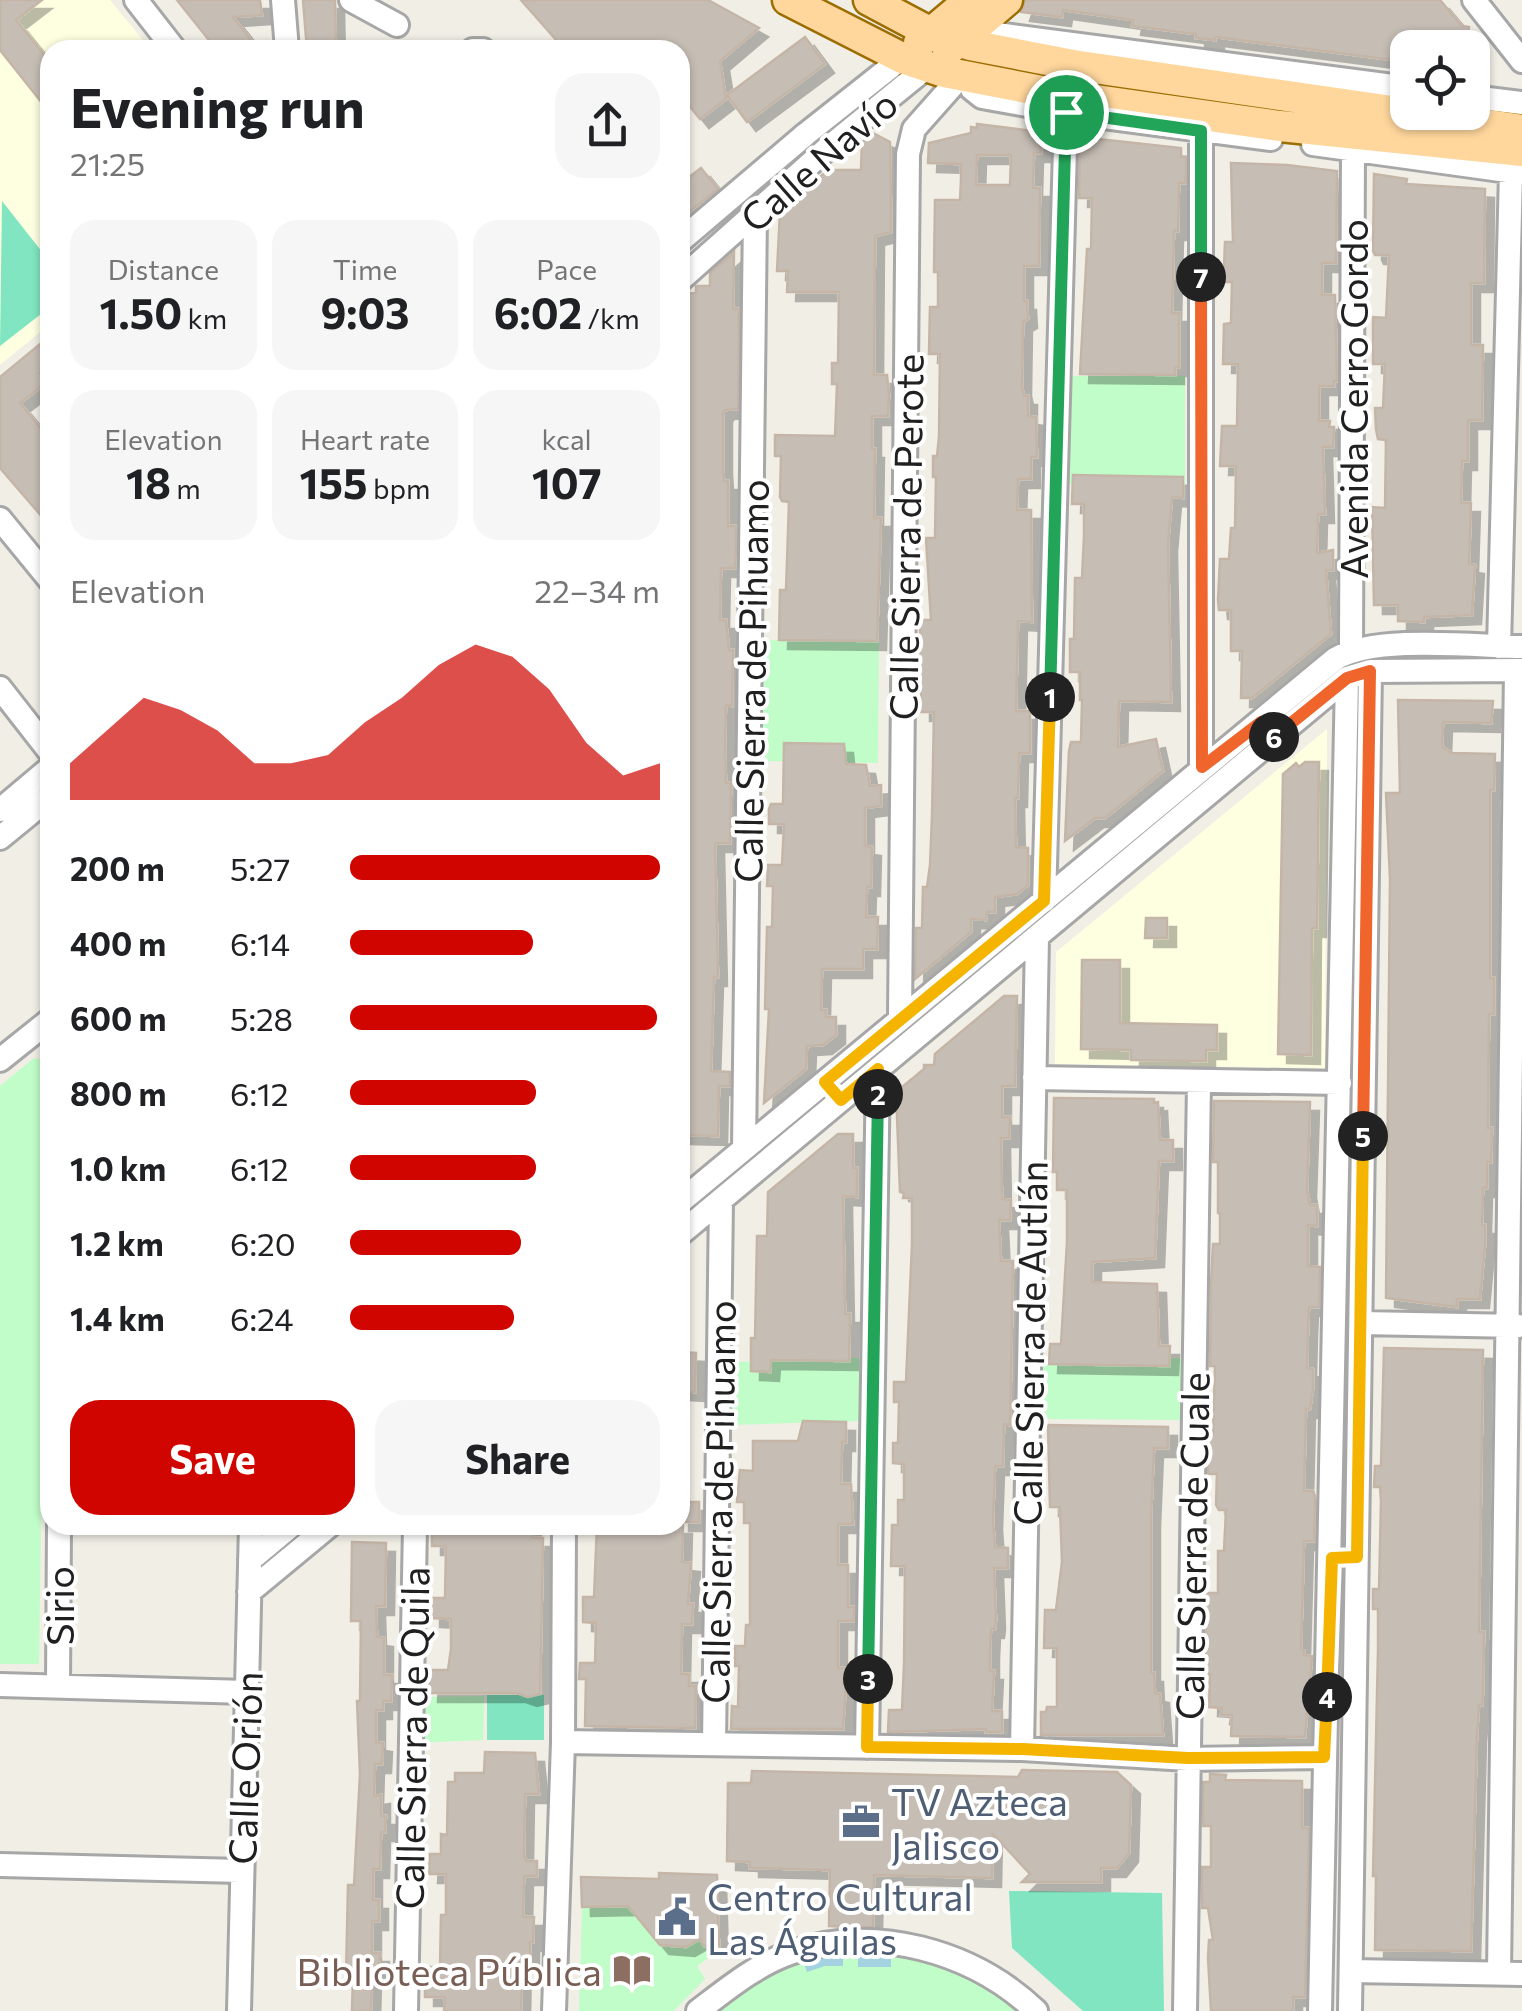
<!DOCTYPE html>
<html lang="en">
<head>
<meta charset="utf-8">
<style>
  body { margin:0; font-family:Commissioner,sans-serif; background:#f6f6f6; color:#202124; height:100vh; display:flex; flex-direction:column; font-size:38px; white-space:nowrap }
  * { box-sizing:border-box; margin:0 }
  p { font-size:32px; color:#757577 }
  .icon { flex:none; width:55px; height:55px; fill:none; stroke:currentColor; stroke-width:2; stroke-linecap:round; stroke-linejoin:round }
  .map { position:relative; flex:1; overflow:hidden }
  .details { position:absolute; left:40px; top:40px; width:650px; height:1495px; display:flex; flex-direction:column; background:#fff; border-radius:30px; box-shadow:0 2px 8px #0004 }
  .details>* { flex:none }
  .controls { position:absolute; left:1390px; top:30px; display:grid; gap:20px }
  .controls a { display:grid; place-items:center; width:100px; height:100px; border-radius:20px; background:#fff; box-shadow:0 2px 8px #0004; font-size:50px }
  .pin { position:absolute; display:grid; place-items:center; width:85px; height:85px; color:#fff; margin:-42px; border:5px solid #fff; border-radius:50%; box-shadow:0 2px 10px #0007 }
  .km { position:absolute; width:50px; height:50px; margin:-25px; border-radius:50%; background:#222; color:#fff; font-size:28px; line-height:50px; text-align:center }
  .round { display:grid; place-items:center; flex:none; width:105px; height:105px; border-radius:30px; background:#f6f6f6 }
  .headline { display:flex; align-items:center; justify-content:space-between; height:170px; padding:0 30px }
  h1 { font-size:55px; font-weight:700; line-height:75px }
  .figures { display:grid; grid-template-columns:repeat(3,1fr); gap:15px; height:170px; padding:10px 30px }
  .figures div { display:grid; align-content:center; border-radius:25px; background:#f6f6f6; text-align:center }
  .figures b { font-size:42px; font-weight:700 }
  .figures small { font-size:28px; font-weight:400 }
  .figures p { font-size:28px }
  .chart { height:280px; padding:20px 30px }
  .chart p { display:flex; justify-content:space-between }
  .chart svg { width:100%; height:180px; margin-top:10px; fill:#d00500; opacity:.7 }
  .cta { display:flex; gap:20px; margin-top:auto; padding:20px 30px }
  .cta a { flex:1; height:115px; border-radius:30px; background:#d00500; color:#fff; font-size:40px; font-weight:700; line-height:115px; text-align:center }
  .cta a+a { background:#f6f6f6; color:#202124 }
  ul { padding:0 30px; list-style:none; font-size:32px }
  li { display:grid; grid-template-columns:160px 120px 1fr; align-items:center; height:75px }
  li i { height:25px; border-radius:12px; background:#d00500 }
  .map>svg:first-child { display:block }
  .education { fill:#feffe1 }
  .park { fill:#c1fdc8 }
  .pitch { fill:#80e5c0 }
  .water { fill:#a4d2e1 }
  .building { fill:#c6beb5; stroke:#c4b5a7; stroke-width:2.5; fill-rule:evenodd; filter:url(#shadow) }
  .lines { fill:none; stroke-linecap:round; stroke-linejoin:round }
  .minor-casing { stroke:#a7a7a7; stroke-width:28 }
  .major-casing { stroke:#9c6d00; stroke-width:35 }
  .minor { stroke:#fff; stroke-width:22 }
  .major { stroke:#ffd79d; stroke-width:30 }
  .split-1-casing { stroke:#fff; stroke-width:20 }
  .split-2-casing { stroke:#fff; stroke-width:20 }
  .split-3-casing { stroke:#fff; stroke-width:20 }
  .split-4-casing { stroke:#fff; stroke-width:20 }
  .split-5-casing { stroke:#fff; stroke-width:20 }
  .split-6-casing { stroke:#fff; stroke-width:20 }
  .split-7-casing { stroke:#fff; stroke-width:20 }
  .split-8-casing { stroke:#fff; stroke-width:20 }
  .split-1 { stroke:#22a559; stroke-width:12 }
  .split-2 { stroke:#f5b400; stroke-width:12 }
  .split-3 { stroke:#22a559; stroke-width:12 }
  .split-4 { stroke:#f5b400; stroke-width:12 }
  .split-5 { stroke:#f5b400; stroke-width:12 }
  .split-6 { stroke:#f0652b; stroke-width:12 }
  .split-7 { stroke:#f0652b; stroke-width:12 }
  .split-8 { stroke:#22a559; stroke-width:12 }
  .labels { text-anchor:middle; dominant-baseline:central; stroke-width:8; stroke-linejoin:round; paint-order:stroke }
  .street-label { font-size:38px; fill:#202020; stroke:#fff }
  .service-label { font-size:38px; fill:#4e5e75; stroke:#fff; text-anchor:start }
  .education-label { font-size:38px; fill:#785e54; stroke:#fff; text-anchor:end }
</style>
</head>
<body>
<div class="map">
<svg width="1522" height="2011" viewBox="0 0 1522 2011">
  <defs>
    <filter id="shadow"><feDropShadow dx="9" dy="9" stdDeviation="0" flood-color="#0004"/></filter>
  </defs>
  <rect width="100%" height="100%" fill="#f1eee6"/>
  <path class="education" d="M0 0H110L151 50H50V324L0 365Z
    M1327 729 1325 1068 1055 1064 1056 952Z"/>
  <path class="park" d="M1063 376H1185V485L1063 484Z
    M762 640 879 642 878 763 761 761Z
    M34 1058 42 1060 47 1084 39 1664H0V1086Z
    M861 1358V1421L729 1425 731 1362Z
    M1189 1358 1188 1420 1039 1419 1042 1361Z
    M484 1696 483 1740 415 1743V1697Z
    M628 1906 660 1945 686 1947 700 1939 710 1957 697 1966 705 1979 674 2011H579L582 1907Z
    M878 1951 950 1962 1023 2011H714L752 1982 809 1955Z"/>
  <path class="pitch" d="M2 201 50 262V307L0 346Z
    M487 1695H544V1740H487Z
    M1009 1891 1162 1893 1164 2011H1083L1012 1948Z"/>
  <path class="water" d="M822 1955H843V1966H825L807 1972 803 1961Z
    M891 1955V1967H858V1955Z"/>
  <path class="building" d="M0 0H42L16 20 50 62V113L0 50Z
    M177 0H260L262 15 233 17 259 50H226L219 41 213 45Z
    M303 0H335L336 50H307Z
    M521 0H708L759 28 720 61 726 99 700 119 680 94V50H565Z
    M1025 0H1440L1462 26 1469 27 1468 34 1479 48H1408V62L1215 37V40L1196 38V34L1132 26 1133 20 1063 10 1062 17 1021 12Z
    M805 37 825 64 747 122 727 95Z
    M977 124 1041 132V153H1034L1033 188H1040L1039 266H1024V301H1027L1028 319 1023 322 1022 387 1024 396H1028V416L1036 417 1037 457H1031V479H1018L1017 510H1031L1032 622 1018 621 1016 711H1030V753H1019L1018 798H1015L1016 847 1028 848V885L1017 894 995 897V912H987L986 920 971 919V932L915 979 916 928H922L923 887H927L930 865 932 816 934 712H921L920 620H931L926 538H935L936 477H933V456H937L939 436 940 354H929L930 307H938V272H934L935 200H960L961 180V164L928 163 929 143 971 133V127L977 128ZM977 155H1011L1010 185H976Z
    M873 133 890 142 891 211V232L875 236 874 375H887L889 395 888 416H872V449H875L874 518H881L877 641 779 640 780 590H786L789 502 782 501 780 497 781 456H775V435L835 436 837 384H832V363H838L839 292H787L788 271H777L780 211 828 170H861L862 142Z
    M1080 137 1181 148V157H1186V183H1179L1178 231H1174L1172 313H1179V367H1175V375L1080 374 1087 249H1091L1092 198H1079Z
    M1231 163 1287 165 1337 171 1336 263H1322V295H1335L1337 381H1334V386H1319V421H1330L1329 427H1334L1333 447H1323L1325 514H1318L1317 553 1333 550V570H1326L1331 634 1252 698H1241L1242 651H1231V610H1219L1218 600 1220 559H1229L1231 528H1235L1236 466H1220L1222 426H1237L1238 364H1223L1224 324 1231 323 1232 282H1224V269L1225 242H1233Z
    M701 168 718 189 680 219V184Z
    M1374 174 1407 179 1406 184 1485 189 1484 283H1471V345H1483L1482 420H1468V461H1462L1461 503H1471L1469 564 1475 565 1472 615 1424 617V622L1398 621V605H1374L1372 507 1385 508 1386 440 1378 439 1376 429 1375 408H1383L1385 364H1373V317L1386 318 1389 255H1375L1373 251Z
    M734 252 733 309H739L738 409 725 410 723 413V465L724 481H728V526H736V547L735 568H721L720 620H726L729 650H733L732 706 726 705 725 742 726 783H731L730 843H715L718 977H714L711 1071 730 1072V1086H719L718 1136 680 1135V819L683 808 684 711 680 608H684L685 562H680V307L684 308V294L696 293V286H710V273Z
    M50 336V366L40 373 47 382 20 403 42 430 50 424V526L0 468V377Z
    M1073 475 1183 477V498L1172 497 1168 543 1171 702 1119 701 1118 747 1156 739 1163 771 1105 818H1095L1065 841 1069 751 1071 742H1081L1082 700H1080V672H1070V639H1074L1075 578H1082L1084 536V504H1072Z
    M1398 700 1493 701 1491 723 1443 722 1442 747 1453 753 1495 754 1494 790H1490V978H1494V1014H1489L1488 1128H1492L1491 1162H1487V1188H1483L1482 1225H1485V1245L1480 1299H1457V1307L1386 1298 1390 879 1386 793H1400Z
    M784 743 844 744 846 764 866 765 870 786 881 785V806L865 808V846L872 847 871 887H867L866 917H878L877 949H863V969H822L821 1010H826V1017H836V1035L823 1045 807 1046 806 1069 764 1103 769 1009H765L767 927H772L773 886H767L768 865H782L784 824H769V809L771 804H783Z
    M1305 762H1319L1317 928H1312L1311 1055 1278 1054 1283 774 1296 763 1299 767Z
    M1146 918H1167V938H1145Z
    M1082 960H1120V1023L1217 1025V1050H1206V1061L1131 1060V1050L1081 1049Z
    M1004 996H1017L1015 1086H1002V1117H1010L1009 1138H1001L1002 1199 1011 1200 1010 1220H999L1001 1261H1013L1010 1425 1004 1424 1003 1466H995L993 1521 995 1547 1008 1548V1568H994L996 1620 995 1629H991L990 1650V1671H994L992 1711H1002V1732H986V1729L888 1732 889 1710H902L904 1664 905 1566H891L892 1525H898V1500H904V1464L893 1463V1443H898L899 1402H894V1382H906L912 1244V1198H903L904 1193 900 1192 896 1092 924 1069V1065H934L935 1054Z
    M1054 1098 1154 1099V1103L1158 1102 1160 1140H1173V1161H1159L1155 1258 1092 1262V1282L1157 1284 1159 1346H1170L1169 1366 1049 1364 1050 1344H1061L1067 1242V1190H1057V1172H1053Z
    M1214 1101 1310 1102 1307 1189 1310 1205H1317V1226L1308 1225V1266L1320 1267 1319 1307H1309L1308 1328 1307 1368 1313 1369V1389L1310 1409H1306L1304 1491H1313L1315 1496 1314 1541H1304L1301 1649 1304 1650V1655L1312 1656 1305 1737 1231 1736 1232 1715H1221L1222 1708 1209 1707 1210 1674H1205L1206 1593H1218V1551H1224L1226 1510H1219L1216 1505 1217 1474H1208L1209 1435H1213L1215 1366H1210L1211 1285 1213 1244H1220V1214L1218 1213V1162H1213Z
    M838 1134H853V1168H857V1197L843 1196 845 1314H850L849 1361 771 1360 770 1372 751 1371V1338H755L757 1236H767L768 1192Z
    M1384 1348 1483 1350 1479 1632H1484L1483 1693 1482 1705H1479L1477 1734 1471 1951 1375 1950 1376 1876H1373L1378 1650V1609H1373V1589H1379L1381 1501 1380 1487H1374L1375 1466H1381Z
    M680 1352 696 1353 695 1392 680 1391Z
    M803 1421 846 1422V1442H842L841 1484H851L853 1524H838V1565H848V1607H854V1621H838V1668H847L843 1729H731L732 1706 738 1707 739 1666H735V1646H745L746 1625H750V1523H744V1502H737L740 1470 753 1471V1441H798Z
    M1048 1425 1168 1427V1448H1154L1151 1518V1673H1154L1155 1693 1160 1694 1163 1735H1041V1712H1046L1047 1707H1057V1648H1044L1045 1610H1056L1062 1562 1060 1507H1050Z
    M680 1502H699V1522H680Z
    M437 1525H532V1538H543L540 1694 528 1697 517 1693H429L430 1670H448L451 1649V1619L431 1618V1598H445L446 1546H432V1527Z
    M597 1525H683L682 1562 691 1563 688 1604H693L692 1624H682L681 1674H689V1686H696L695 1728 585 1726 586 1679H579L580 1663H595L596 1623 583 1622V1597H594Z
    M352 1542 386 1543 385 1606H376L377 1637 384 1638V1675H392L391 1701H383V1710H376V1742L383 1743 382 1764H375L374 1796 381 1795V1816H386L385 1832H381L380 1869H373V1900H379V1921H372V1953H380L379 1975H372L371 2011H352L353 1975H346L348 1885H354L360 1774 357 1701H360L361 1621H351Z
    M485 1752 535 1753 539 1794H525L524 1855 526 1861H537V1876H524L523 1917H534L533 1942H530V1958H522L521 2011H444L445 1997H425V1967H440L441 1915H446V1874H429L430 1854H441V1834L447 1835 448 1782H455V1773H484Z
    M1022 1770 1117 1772 1131 1785 1129 1853 1117 1868H1101V1882H1022L1030 1874 993 1834 992 1878 874 1875 873 1927H848L829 1926 830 1870 750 1868V1862L727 1861 728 1783H751L752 1771 1018 1777Z
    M1210 1774 1226 1775 1225 1780 1302 1781V1828H1309L1305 1997H1293V2011H1211L1208 1958 1209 1940H1213L1208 1908H1202V1867H1211V1826H1203V1782H1210Z
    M659 1873 717 1875 719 1946H704L700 1939 686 1947 660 1945 628 1906 582 1907 581 1877 659 1879Z"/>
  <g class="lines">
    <g class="minor-casing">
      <path id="minor" d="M136 0 175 50
        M283 0 287 50
        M351 0 397 25
        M1474 0 1522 61
        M970 45 997 34 1408 88
        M473 50H483
        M966 77 972 89 982 97 1066 112 1271 139
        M1472 97 1522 103
        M1201 131V767
        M1313 144 1522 173
        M680 241 806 134 902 58
        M680 280 829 147 926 68
        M0 519 50 580
        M1499 647 1511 172
        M1351 650 1353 149
        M0 688 50 752
        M0 810 50 768
        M0 838 50 797
        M1044 901 1066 112
        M900 1017 908 154 914 129 961 76
        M0 1060 50 1020
        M1034 1078 1340 1083
        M744 1149 755 213
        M680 1202 1335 659C1375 635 1473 646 1522 647
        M680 1234 1347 678 1370 671 1522 670
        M1361 1323 1519 1326
        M250 1560 292 1525
        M249 1592 330 1525
        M0 1685 247 1692
        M58 1686 59 1525
        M563 1742 1022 1749 1188 1759 1325 1757
        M714 1744 721 1200
        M867 1747 878 1069
        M1022 1749 1037 937
        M0 1865 241 1871
        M1351 1971 1522 1974
        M1499 1973 1516 670
        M239 2011 251 1525
        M406 2011 415 1525
        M554 2011 563 1742 564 1525
        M698 2011C727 1989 756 1965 790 1953 874 1923 973 1951 1036 2011
        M1185 2011 1199 1082
        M1320 2011 1347 678
        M1350 2011 1370 671"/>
    </g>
    <g class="major-casing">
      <path id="major" d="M788 0 902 58 944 72 1068 96 1280 126 1522 151
        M869 0 931 33 970 45 1073 65 1522 130
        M919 43 970 0
        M948 50 1007 0"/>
    </g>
    <use href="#minor" class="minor"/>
    <use href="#major" class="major"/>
  </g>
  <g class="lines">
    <g class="split-1-casing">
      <path id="split-1" d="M1050 697 1066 112"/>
    </g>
    <g class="split-2-casing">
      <path id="split-2" d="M878 1094V1069L841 1100 825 1082 1044 901 1050 697"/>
    </g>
    <g class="split-3-casing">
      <path id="split-3" d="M868 1679 878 1094"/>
    </g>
    <g class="split-4-casing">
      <path id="split-4" d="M868 1679 867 1747 1022 1749 1188 1758 1324 1757 1327 1697"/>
    </g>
    <g class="split-5-casing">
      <path id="split-5" d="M1327 1697 1332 1558 1357 1557 1363 1136"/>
    </g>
    <g class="split-6-casing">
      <path id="split-6" d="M1274 737 1347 678 1370 671 1363 1136"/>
    </g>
    <g class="split-7-casing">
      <path id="split-7" d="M1201 277 1202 767 1261 722 1274 737"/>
    </g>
    <g class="split-8-casing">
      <path id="split-8" d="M1066 112 1201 131V277"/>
    </g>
    <use href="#split-1" class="split-1"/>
    <use href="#split-2" class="split-2"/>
    <use href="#split-3" class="split-3"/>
    <use href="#split-4" class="split-4"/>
    <use href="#split-5" class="split-5"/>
    <use href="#split-6" class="split-6"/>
    <use href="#split-7" class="split-7"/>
    <use href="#split-8" class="split-8"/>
  </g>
  <defs>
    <g id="office-bare" transform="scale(3)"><path d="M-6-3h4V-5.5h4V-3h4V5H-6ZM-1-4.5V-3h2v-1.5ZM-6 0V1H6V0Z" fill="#5c6f8a" stroke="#fff" stroke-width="2.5" paint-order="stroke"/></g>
    <g id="civic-bare" transform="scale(3)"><path d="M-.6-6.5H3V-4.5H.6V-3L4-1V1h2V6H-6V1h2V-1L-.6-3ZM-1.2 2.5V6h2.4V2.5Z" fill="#5c6f8a" stroke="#fff" stroke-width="2.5" paint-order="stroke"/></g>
    <g id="library-bare" transform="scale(3)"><path d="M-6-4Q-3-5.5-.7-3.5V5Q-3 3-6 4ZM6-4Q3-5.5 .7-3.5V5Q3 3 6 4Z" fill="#8d6e63" stroke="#fff" stroke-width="2.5" paint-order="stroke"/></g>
  </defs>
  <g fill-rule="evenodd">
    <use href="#office-bare" x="861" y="1822"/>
    <use href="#civic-bare" x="677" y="1917"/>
    <use href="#library-bare" x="632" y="1970"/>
  </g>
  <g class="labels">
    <g class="street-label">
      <text transform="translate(818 160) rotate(-41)">Calle Navío</text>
      <text transform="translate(1352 399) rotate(-90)">Avenida Cerro Gordo</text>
      <text transform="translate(905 537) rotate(-89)">Calle Sierra de Perote</text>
      <text transform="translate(750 681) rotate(-89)">Calle Sierra de Pihuamo</text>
      <text transform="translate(1029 1343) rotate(-89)">Calle Sierra de Autlán</text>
      <text transform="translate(717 1502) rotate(-89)">Calle Sierra de Pihuamo</text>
      <text transform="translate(1191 1546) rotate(-89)">Calle Sierra de Cuale</text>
      <text transform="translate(58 1606) rotate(-90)">Sirio</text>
      <text transform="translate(411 1738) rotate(-89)">Calle Sierra de Quila</text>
      <text transform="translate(244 1768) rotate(-88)">Calle Orión</text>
    </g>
    <g class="service-label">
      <text x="891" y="1800">TV Azteca<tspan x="891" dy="44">Jalisco</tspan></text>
      <text x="707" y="1895">Centro Cultural<tspan x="707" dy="44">Las Águilas</tspan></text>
    </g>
    <g class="education-label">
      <text x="602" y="1970">Biblioteca Pública</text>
    </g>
  </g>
</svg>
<div class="controls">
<a><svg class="icon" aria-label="locate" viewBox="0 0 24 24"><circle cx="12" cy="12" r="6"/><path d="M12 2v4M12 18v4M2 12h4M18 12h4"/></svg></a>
</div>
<div class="pin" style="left:1066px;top:112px;background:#1e9e55"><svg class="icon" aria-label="arrive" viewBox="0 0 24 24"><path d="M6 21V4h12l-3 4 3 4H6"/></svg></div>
<b class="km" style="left:1050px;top:697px">1</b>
<b class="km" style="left:878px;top:1094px">2</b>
<b class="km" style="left:868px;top:1679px">3</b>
<b class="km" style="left:1327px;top:1697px">4</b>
<b class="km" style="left:1363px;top:1136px">5</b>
<b class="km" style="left:1274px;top:737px">6</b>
<b class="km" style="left:1201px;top:277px">7</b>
<section class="details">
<div class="headline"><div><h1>Evening run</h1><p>21:25</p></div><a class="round"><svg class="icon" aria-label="share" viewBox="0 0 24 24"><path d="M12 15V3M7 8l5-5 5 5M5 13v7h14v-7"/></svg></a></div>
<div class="figures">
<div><p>Distance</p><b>1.50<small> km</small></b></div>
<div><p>Time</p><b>9:03</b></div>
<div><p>Pace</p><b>6:02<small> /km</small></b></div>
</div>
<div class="figures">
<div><p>Elevation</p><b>18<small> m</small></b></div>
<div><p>Heart rate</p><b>155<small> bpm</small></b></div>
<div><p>kcal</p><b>107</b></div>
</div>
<div class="chart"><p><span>Elevation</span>22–34 m</p>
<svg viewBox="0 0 160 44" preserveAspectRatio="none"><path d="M0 44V35L10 27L20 19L30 22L40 27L50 35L60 35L70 33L80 25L90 19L100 11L110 6L120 9L130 17L140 30L150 38L160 35V44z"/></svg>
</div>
<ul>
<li><b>200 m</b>5:27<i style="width:100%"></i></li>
<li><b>400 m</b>6:14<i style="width:59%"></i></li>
<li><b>600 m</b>5:28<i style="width:99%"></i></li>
<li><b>800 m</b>6:12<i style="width:60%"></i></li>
<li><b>1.0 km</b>6:12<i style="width:60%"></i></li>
<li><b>1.2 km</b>6:20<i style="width:55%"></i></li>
<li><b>1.4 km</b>6:24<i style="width:53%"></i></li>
</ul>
<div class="cta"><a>Save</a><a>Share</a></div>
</section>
</div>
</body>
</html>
